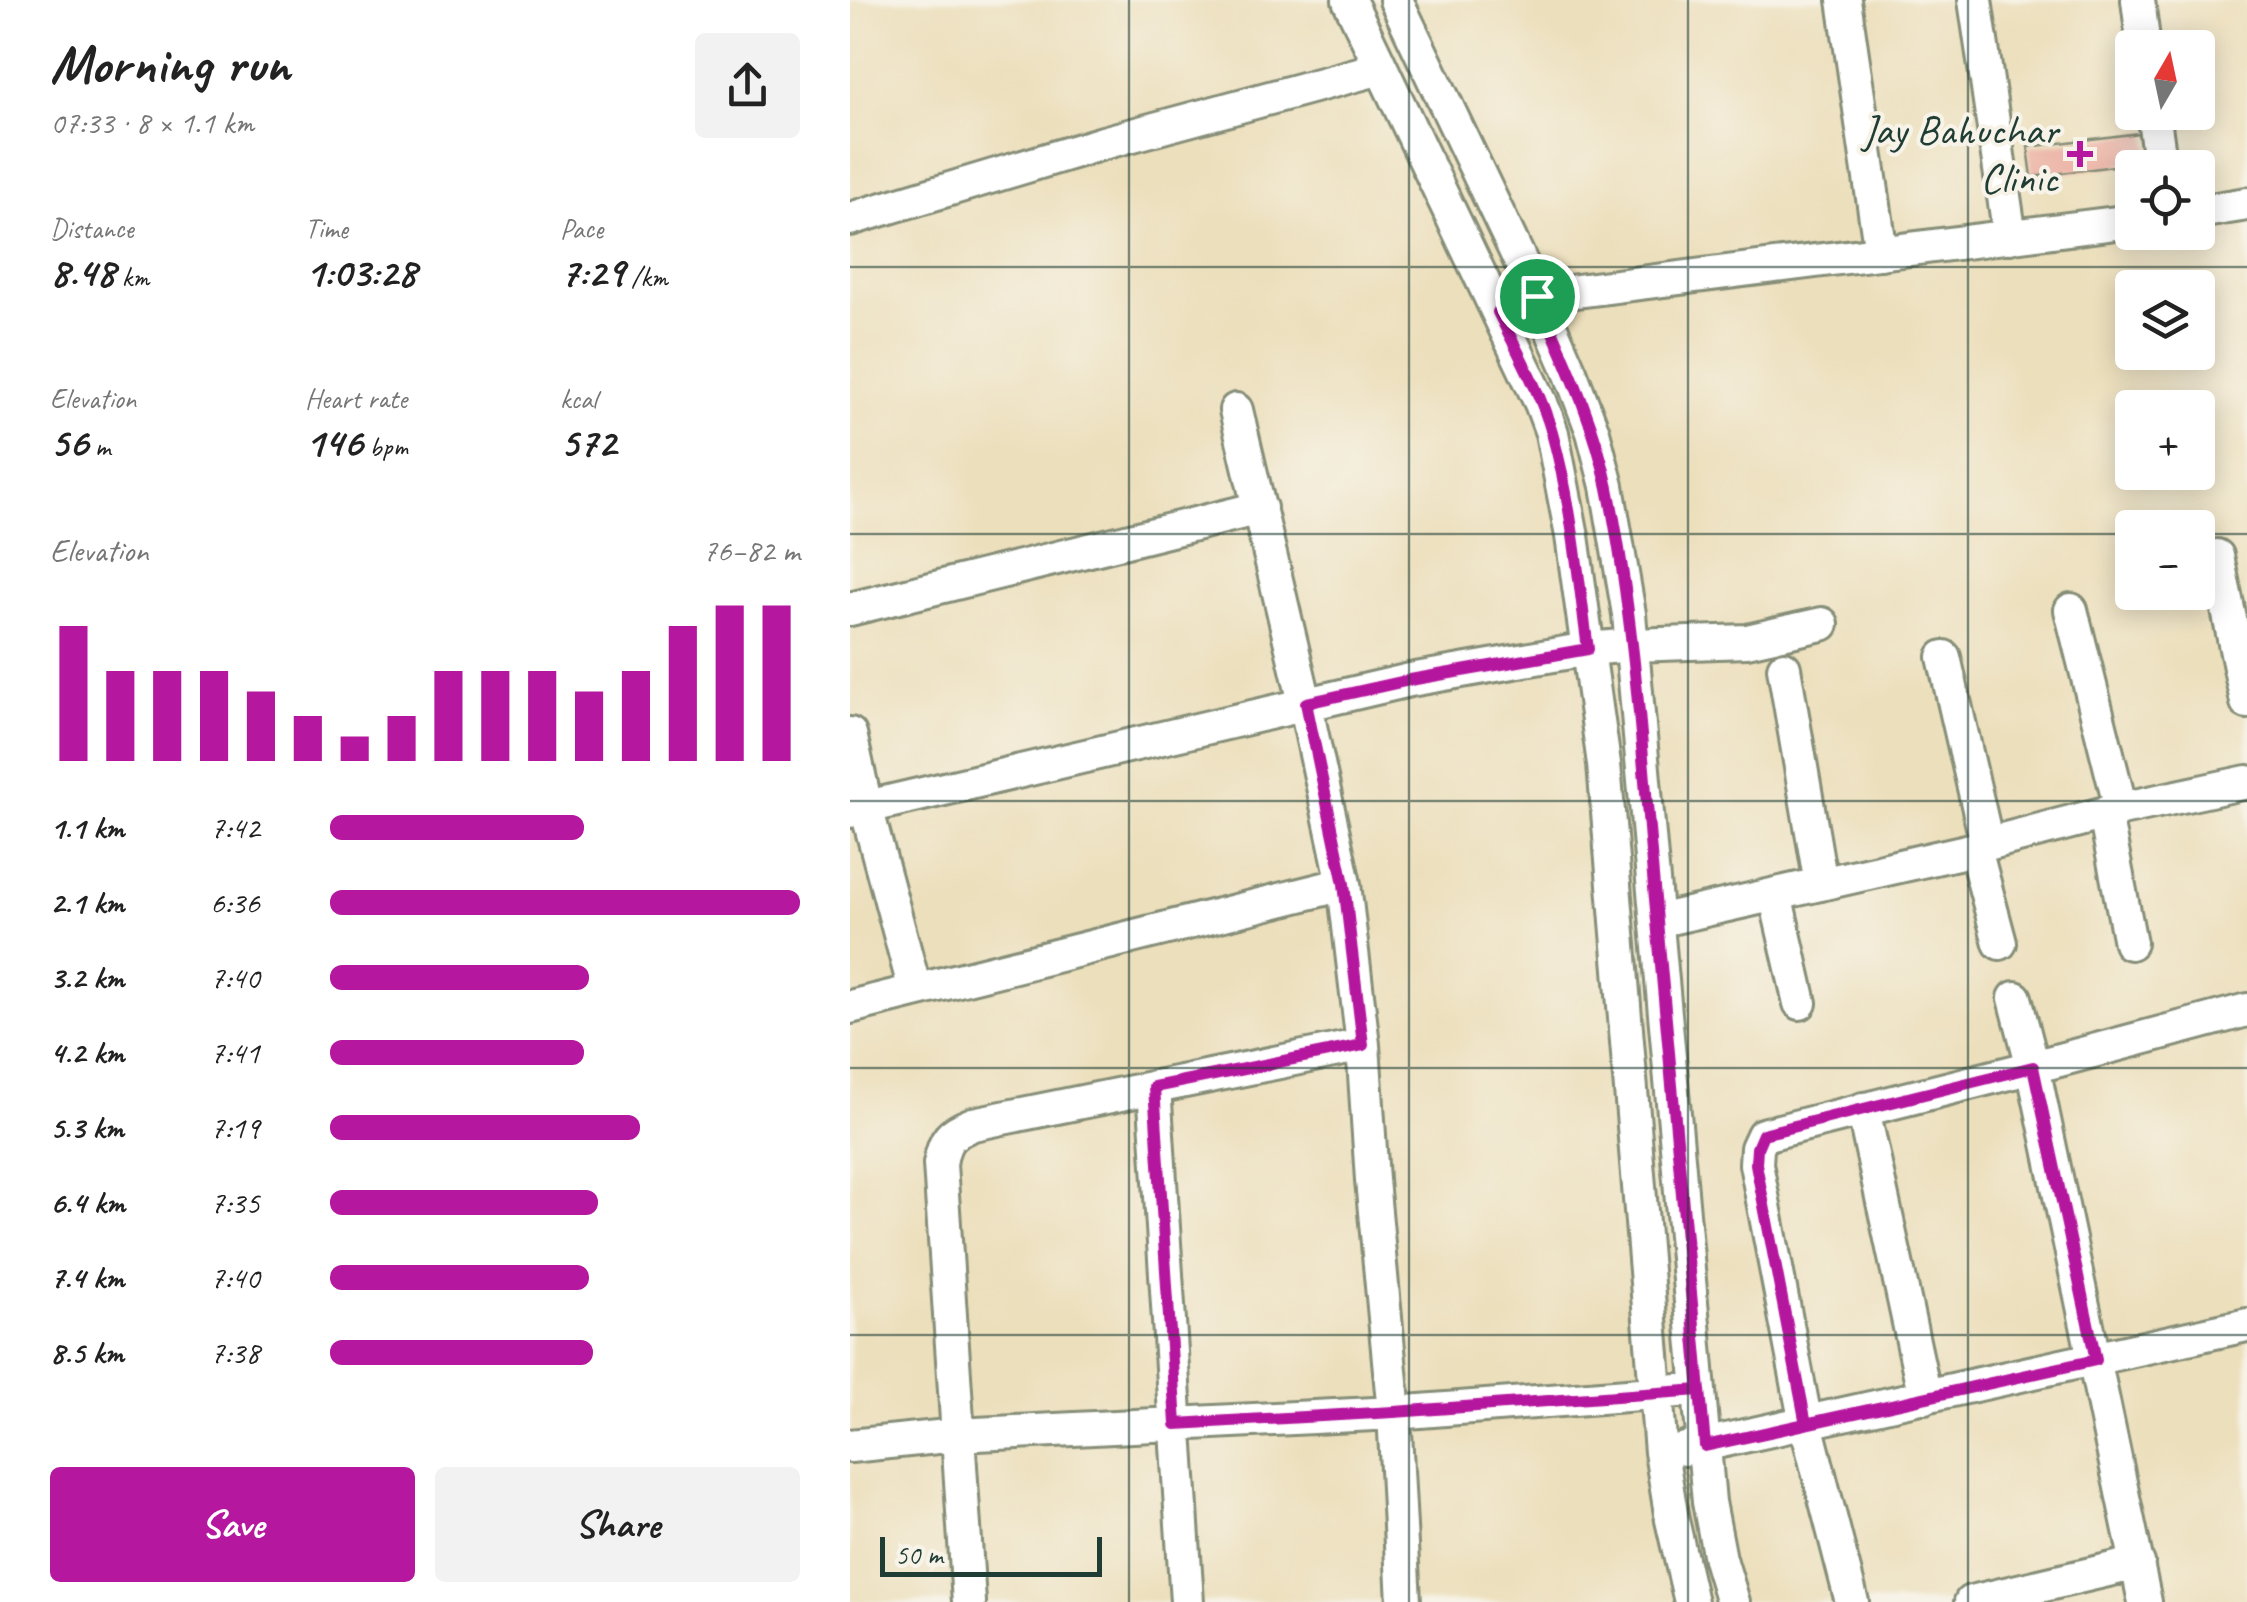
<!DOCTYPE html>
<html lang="en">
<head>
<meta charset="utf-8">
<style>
  body { margin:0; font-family:Caveat,sans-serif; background:#f2f2f2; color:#222; height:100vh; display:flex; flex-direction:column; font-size:38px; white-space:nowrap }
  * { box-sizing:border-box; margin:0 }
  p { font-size:32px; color:#767676 }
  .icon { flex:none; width:55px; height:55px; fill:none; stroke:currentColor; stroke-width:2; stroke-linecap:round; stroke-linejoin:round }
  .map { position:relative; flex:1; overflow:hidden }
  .details { display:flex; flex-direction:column; background:#fff; width:850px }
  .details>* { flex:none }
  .needle { width:65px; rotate:9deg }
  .controls { position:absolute; left:1265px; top:30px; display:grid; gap:20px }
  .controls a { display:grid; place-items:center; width:100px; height:100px; border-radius:10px; background:#fff; box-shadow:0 5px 25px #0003; font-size:50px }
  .scale { position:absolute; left:30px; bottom:25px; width:222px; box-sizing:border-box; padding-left:10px; border:5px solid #1f3d34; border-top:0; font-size:28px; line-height:35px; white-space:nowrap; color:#1f3d34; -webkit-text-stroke:8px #f7f3e8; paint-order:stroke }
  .pin { position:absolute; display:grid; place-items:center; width:85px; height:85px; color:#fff; margin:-42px; border:5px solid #fff; border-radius:50%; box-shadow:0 2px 10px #0007 }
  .round { display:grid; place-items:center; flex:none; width:105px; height:105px; border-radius:10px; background:#f2f2f2 }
  .headline { display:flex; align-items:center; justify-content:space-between; height:170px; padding:0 50px }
  h1 { font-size:55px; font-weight:700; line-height:75px }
  .metrics { display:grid; grid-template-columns:repeat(3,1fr); gap:15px; height:170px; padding:10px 50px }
  .metrics div { display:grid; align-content:center }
  .metrics b { font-size:42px; font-weight:700 }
  .metrics small { font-size:28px; font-weight:400 }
  .metrics p { font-size:28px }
  .chart { height:280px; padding:20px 50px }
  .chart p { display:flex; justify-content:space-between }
  .chart svg { width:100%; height:180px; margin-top:10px; stroke:#b5179e; stroke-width:6 }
  .button { display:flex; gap:20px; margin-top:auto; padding:20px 50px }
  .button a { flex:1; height:115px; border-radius:10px; background:#b5179e; color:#fff; font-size:40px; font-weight:700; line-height:115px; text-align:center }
  .button a+a { background:#f2f2f2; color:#222 }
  ul { padding:0 50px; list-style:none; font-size:32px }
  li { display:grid; grid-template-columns:160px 120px 1fr; align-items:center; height:75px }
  li i { height:25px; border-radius:12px; background:#b5179e }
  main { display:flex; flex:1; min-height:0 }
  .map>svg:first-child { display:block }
  .building { fill:#eaa79a }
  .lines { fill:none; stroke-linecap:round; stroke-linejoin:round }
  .minor-casing { stroke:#868e78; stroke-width:38 }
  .minor { stroke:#fff; stroke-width:32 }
  .route-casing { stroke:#fff; stroke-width:20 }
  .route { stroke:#b5179e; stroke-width:12 }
  .grid { fill:none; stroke:#1f3d34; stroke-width:2.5; stroke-opacity:0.55 }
  .poi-dot { fill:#b5179e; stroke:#f7f3e8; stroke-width:4 }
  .labels { text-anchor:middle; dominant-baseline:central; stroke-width:8; stroke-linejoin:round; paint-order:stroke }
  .poi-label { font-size:42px; fill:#1f3d34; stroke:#f7f3e8; text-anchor:end }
</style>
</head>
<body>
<main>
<section class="details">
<div class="headline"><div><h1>Morning run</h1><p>07:33 · 8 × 1.1 km</p></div><a class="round"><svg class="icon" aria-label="share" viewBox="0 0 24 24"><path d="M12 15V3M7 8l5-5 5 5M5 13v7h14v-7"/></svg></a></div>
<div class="metrics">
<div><p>Distance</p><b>8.48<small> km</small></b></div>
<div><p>Time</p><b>1:03:28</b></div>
<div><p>Pace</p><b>7:29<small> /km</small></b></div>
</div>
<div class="metrics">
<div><p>Elevation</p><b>56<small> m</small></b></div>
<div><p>Heart rate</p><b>146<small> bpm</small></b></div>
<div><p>kcal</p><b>572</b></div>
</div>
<div class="chart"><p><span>Elevation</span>76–82 m</p>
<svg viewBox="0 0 160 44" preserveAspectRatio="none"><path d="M5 44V11M15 44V22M25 44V22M35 44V22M45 44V27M55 44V33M65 44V38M75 44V33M85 44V22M95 44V22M105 44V22M115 44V27M125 44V22M135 44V11M145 44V6M155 44V6"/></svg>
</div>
<ul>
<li><b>1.1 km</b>7:42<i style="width:54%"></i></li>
<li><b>2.1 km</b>6:36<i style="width:100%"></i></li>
<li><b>3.2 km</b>7:40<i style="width:55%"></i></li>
<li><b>4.2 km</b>7:41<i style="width:54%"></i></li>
<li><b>5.3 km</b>7:19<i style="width:66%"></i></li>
<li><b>6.4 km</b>7:35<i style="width:57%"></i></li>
<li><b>7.4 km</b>7:40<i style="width:55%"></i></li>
<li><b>8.5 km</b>7:38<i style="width:56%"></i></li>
</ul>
<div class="button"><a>Save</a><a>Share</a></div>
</section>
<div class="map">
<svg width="1397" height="1602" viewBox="0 0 1397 1602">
  <rect width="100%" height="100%" fill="#f7f3e8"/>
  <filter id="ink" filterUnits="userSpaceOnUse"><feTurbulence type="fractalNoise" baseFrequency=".01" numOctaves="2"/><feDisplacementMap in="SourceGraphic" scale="20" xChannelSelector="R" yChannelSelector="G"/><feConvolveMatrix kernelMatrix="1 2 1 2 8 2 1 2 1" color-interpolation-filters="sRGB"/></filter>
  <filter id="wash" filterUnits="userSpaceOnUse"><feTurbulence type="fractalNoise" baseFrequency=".0048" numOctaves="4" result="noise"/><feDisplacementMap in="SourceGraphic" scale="40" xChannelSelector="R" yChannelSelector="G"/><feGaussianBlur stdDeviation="2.25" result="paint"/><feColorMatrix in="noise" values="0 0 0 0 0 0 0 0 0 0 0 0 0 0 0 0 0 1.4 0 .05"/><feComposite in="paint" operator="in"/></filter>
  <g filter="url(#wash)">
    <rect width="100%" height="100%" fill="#ecdfbc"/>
    <g id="blocks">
      <path class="building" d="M1297 132 1301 161 1182 177 1178 147Z"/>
    </g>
  </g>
  <g filter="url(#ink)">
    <use href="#blocks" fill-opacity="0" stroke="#868e78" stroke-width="2.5"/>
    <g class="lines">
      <g class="minor-casing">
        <path id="minor" d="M499 0 691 403 702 433 722 536 754 764 811 1452 822 1520 841 1602
          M546 0 687 296 721 374 743 432 757 486 779 614 859 1502 870 1559 883 1602
          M994 0 1031 253
          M1125 0 1160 237
          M1288 0 1294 48
          M1303 112 1311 168
          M1348 212 1397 204
          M0 219 253 143 531 68
          M671 302 687 296 1282 221
          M386 410 455 703 494 884 513 1045 522 1180 544 1413 554 1602
          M1367 556 1397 702
          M0 609 410 508
          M1221 610 1271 809
          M1094 657 1137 844
          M934 668 971 884
          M0 734 16 807 65 990
          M0 811 560 680 738 649 782 645 897 641 972 624
          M1255 814 1280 943
          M1125 849 1150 943
          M925 894 950 1003
          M807 921 1125 849 1137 844 1271 809 1397 782
          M1165 998 1183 1067 1295 1602
          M0 1007 494 884
          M304 1087 337 1602
          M1013 1109 1075 1397
          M0 1446 107 1435 544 1413 829 1391
          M835 1449 1397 1325
          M119 1602 90 1164C94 1139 100 1133 123 1124L513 1045
          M1002 1602 956 1424 906 1164 907 1148 913 1135 1183 1067 1397 1010
          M1121 1602 1288 1563"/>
      </g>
      <use href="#minor" class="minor"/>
    </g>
  </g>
  <g class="lines" filter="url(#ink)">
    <g class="route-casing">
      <path id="route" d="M687 296 648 312C667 351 690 391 702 433 722 503 728 577 738 649L560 680 456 703 494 884 513 1045 304 1087 326 1424 544 1412 850 1390 855 1446 1246 1360 1183 1067 913 1134 907 1148 906 1164 956 1424 855 1446C839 1268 822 1089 806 910 793 769 786 626 758 488 744 421 714 358 687 296"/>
    </g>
    <use href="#route" class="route"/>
  </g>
  <path class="grid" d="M279 0V1602M559 0V1602M838 0V1602M1118 0V1602M0 267H1397M0 534H1282M1348 534H1397M0 801H1397M0 1068H1397M0 1335H1397"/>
  <path class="poi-dot" d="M1225 139h10v10h10v10h-10v10h-10v-10h-10v-10h10z"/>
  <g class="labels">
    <g class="poi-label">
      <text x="1208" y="130">Jay Bahuchar<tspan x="1208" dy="48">Clinic</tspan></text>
    </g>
  </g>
</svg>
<div class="controls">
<a><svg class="needle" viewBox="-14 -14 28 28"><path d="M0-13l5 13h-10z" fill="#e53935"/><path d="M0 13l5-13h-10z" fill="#767676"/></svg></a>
<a><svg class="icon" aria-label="locate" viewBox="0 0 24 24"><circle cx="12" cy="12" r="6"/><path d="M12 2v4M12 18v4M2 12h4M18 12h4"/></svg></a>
<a><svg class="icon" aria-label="layers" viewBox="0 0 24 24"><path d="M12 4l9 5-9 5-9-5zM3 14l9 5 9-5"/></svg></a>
<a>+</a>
<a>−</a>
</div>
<div class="scale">50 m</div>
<div class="pin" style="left:687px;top:296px;background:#1e9e55"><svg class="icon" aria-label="arrive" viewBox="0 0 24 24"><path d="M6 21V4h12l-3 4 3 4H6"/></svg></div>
</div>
</main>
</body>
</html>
